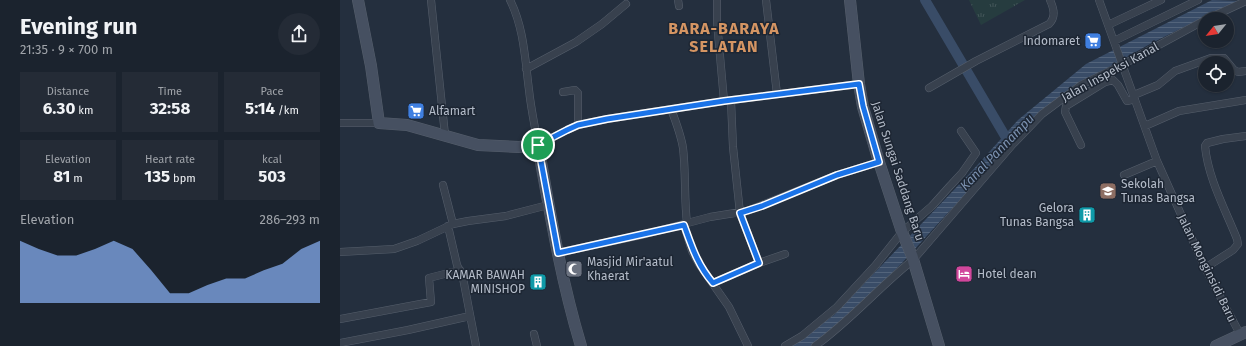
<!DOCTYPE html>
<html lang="en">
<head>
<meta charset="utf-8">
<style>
  body { margin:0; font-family:"Fira Sans",sans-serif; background:#242b36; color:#f1f3f6; height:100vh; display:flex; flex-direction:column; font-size:15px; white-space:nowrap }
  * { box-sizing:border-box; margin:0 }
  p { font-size:13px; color:#a0a4aa }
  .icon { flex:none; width:22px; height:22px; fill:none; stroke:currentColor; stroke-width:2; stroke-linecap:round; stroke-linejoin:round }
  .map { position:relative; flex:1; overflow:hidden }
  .sheet { display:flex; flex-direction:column; background:#1b232e; width:340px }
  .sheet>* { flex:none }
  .needle { width:26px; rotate:240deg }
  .tools { position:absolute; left:858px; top:12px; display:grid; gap:8px }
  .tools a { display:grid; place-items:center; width:36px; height:36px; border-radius:50%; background:#1b232e; box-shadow:0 1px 3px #0004,0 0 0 1px #39404a; font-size:20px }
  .pin { position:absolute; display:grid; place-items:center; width:34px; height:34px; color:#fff; margin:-17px; border:2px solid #fff; border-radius:50%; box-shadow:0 1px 4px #0007 }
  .round { display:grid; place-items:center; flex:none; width:42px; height:42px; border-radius:21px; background:#242b36 }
  .overview { display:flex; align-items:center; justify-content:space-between; height:68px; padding:0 20px }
  h1 { font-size:22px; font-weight:700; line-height:30px }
  .stats { display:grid; grid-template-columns:repeat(3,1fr); gap:6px; height:68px; padding:4px 20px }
  .stats div { display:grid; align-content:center; border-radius:0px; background:#242b36; text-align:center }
  .stats b { font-size:17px; font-weight:700 }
  .stats small { font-size:11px; font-weight:400 }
  .stats p { font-size:11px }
  .chart { height:112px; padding:8px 20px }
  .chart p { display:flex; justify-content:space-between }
  .chart svg { width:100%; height:72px; margin-top:4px; fill:#8ab4f8; opacity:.7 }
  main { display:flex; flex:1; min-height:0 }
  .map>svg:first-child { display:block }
  .grass { fill:url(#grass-tufts) }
  .water { fill:url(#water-rules) }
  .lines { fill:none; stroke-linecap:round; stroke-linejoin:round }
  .canal { stroke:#394c67; stroke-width:10 }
  .street-casing { stroke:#565f6c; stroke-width:8 }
  .secondary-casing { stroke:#565f6c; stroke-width:12 }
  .street { stroke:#38414e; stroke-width:7 }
  .secondary { stroke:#465061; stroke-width:11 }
  .route-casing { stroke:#fff; stroke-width:8 }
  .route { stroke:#1a73e8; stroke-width:5 }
  .labels { text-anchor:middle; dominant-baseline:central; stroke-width:3; stroke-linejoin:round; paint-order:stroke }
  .poi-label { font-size:12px; fill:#b4bcc9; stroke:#1d2633; text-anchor:start }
  .street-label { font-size:12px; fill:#b4bcc9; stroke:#1d2633 }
  .water-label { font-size:13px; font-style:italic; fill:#7c92b1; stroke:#1d2633 }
  .district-label { font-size:16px; font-weight:bold; letter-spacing:1px; fill:#d59563; stroke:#1d2633 }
</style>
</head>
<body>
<main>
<section class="sheet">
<div class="overview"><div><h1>Evening run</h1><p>21:35 · 9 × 700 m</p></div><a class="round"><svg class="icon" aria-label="share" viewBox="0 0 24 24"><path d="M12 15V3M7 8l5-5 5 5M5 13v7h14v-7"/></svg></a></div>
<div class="stats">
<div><p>Distance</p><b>6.30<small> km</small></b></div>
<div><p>Time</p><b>32:58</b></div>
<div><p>Pace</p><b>5:14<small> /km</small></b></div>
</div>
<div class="stats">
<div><p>Elevation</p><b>81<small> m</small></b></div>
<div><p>Heart rate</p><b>135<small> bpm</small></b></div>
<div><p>kcal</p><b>503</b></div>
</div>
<div class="chart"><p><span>Elevation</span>286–293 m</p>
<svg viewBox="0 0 160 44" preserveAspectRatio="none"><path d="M0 44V6L10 11L20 15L30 15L40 11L50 6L60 11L70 24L80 38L90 38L100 33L110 29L120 29L130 24L140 20L150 11L160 6V44z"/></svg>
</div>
</section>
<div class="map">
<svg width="906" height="346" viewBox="0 0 906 346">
  <defs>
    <pattern id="grass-tufts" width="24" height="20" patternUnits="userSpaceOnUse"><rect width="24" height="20" fill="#263c3f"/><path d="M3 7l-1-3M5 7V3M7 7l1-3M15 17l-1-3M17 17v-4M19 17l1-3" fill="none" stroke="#435659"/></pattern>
    <pattern id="water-rules" width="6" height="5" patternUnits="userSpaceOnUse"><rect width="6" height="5" fill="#394c67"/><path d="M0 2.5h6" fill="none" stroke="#53647b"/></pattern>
  </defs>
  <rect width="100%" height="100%" fill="#242f3e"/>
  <path class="grass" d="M629 0H685L641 25Z"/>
  <path class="water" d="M872 0 906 1 884 7 810 44 742 82 711 104 606 215 562 263 509 316 472 346H452L494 315 632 171 678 120 746 64Z"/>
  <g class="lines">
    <path class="canal" d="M585 0 668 141"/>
    <g class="street-casing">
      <path id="street" d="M91 0 105 135
        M170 0C184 28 185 59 189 90 191 109 195 127 198 145L227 130 238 125 267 119 384 101 519 84
        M338 0 339 6
        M377 0V22L384 101
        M426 0 437 94
        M759 0 817 161 865 268 900 334
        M867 19 906 1
        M768 25 821 0
        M774 41 858 0
        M186 69 236 42 262 24 286 4
        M589 88 636 61 709 24C716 17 714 9 710 0
        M223 92 235 90 238 93V125
        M794 95 818 85 835 71 871 58H884L894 70 898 72 906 71
        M391 101 393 147 400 213 419 263 445 254
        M331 109C336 122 341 135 343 148 346 173 344 198 347 223
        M0 123H39
        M805 126 839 111 906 100
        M741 145 725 112 726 106 765 82 773 80 778 85 787 101 795 99
        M784 175 817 161
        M103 185 113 224
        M344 225 352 251 359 264 389 307 408 346
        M108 226 117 265 123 278 136 346
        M0 252 54 249 77 241 113 224 128 221 166 216 208 205
        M217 253 306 234 370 217 407 211 497 175 539 162
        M865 268 893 250 898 244 897 239C885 209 868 178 865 146L867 143 883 139 906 136
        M373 283 419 263
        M0 319 91 302 89 278 120 270
        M194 334 197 346
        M0 343 68 330 130 316
        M445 346 462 336 497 307 535 266 562 232 592 206 609 187 622 173 636 153 621 131
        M475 346C510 321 539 287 573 260L673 144 702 114 741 85 782 65 865 20"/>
    </g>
    <g class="secondary-casing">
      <path id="secondary" d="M18 0 31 66 39 123 67 125 138 145 179 147 198 145C210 213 221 280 241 346
        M510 0 519 84 523 107 539 162 562 232 572 256 599 346
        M876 346 906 332"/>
    </g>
    <use href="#street" class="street"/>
    <use href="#secondary" class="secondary"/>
  </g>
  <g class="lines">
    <g class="route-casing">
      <path id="route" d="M519 84 523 106 539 162 497 175 422 206 400 213 419 263 373 283C357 264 352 247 344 225L218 253 198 145 227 130 238 125 267 119 384 101Z"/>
    </g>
    <use href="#route" class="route"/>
  </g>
  <defs>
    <g id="supermarket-square" transform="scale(0.9)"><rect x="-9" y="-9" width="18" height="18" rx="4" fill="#3f7fe0" stroke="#1d2633"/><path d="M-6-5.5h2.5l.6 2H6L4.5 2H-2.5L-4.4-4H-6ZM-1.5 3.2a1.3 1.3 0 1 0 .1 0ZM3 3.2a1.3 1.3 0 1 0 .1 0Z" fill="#fff"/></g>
    <g id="school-square" transform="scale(0.9)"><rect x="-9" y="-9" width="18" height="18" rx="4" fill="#8d6e63" stroke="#1d2633"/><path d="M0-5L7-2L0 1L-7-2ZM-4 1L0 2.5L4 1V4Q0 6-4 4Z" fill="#fff"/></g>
    <g id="building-square" transform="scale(0.9)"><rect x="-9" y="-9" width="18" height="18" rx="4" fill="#0f9aa8" stroke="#1d2633"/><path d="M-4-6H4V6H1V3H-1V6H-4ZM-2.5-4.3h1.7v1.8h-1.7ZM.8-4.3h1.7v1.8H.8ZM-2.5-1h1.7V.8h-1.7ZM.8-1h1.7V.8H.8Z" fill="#fff"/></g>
    <g id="mosque-square" transform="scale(0.9)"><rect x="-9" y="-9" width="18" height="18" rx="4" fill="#6b7280" stroke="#1d2633"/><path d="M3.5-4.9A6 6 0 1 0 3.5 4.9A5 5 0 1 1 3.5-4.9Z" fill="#fff"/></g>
    <g id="hotel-square" transform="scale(0.9)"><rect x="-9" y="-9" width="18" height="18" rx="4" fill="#d1479c" stroke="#1d2633"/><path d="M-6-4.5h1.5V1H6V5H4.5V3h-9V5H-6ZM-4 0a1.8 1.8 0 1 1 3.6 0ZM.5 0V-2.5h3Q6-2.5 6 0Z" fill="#fff"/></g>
  </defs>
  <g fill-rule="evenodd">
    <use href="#supermarket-square" x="753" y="41"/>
    <use href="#supermarket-square" x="76" y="111"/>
    <use href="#school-square" x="768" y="191"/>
    <use href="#building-square" x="747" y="215"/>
    <use href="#mosque-square" x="234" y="269"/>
    <use href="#hotel-square" x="624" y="274"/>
    <use href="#building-square" x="198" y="282"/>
  </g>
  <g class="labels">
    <g class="poi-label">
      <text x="740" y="41" text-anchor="end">Indomaret</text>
      <text x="89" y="111">Alfamart</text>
      <text x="781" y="184">Sekolah<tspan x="781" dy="14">Tunas Bangsa</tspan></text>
      <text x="734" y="208" text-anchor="end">Gelora<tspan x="734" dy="14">Tunas Bangsa</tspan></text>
      <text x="247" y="262">Masjid Mir'aatul<tspan x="247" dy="14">Khaerat</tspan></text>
      <text x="637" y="274">Hotel dean</text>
      <text x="185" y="275" text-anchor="end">KAMAR BAWAH<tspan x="185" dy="14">MINISHOP</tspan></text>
    </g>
    <g class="street-label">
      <text transform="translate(770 72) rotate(-29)">Jalan Inspeksi Kanal</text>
      <text transform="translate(558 171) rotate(72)">Jalan Sungai Saddang Baru</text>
      <text transform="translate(867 268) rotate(64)">Jalan Monginsidi Baru</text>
    </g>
    <g class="water-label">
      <text transform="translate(657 152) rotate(-46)">Kanal Pannampu</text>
    </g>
    <g class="district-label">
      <text x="384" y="28">BARA-BARAYA<tspan x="384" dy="18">SELATAN</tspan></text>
    </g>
  </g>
</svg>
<div class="tools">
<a><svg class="needle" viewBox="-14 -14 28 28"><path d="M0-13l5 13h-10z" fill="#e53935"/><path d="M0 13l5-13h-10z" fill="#a0a4aa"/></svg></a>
<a><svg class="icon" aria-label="locate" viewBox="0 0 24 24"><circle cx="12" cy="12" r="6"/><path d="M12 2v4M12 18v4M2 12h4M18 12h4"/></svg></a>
</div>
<div class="pin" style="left:198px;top:145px;background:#1e9e55"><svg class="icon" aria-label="arrive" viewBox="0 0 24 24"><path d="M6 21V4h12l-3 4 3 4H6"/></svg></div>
</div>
</main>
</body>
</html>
